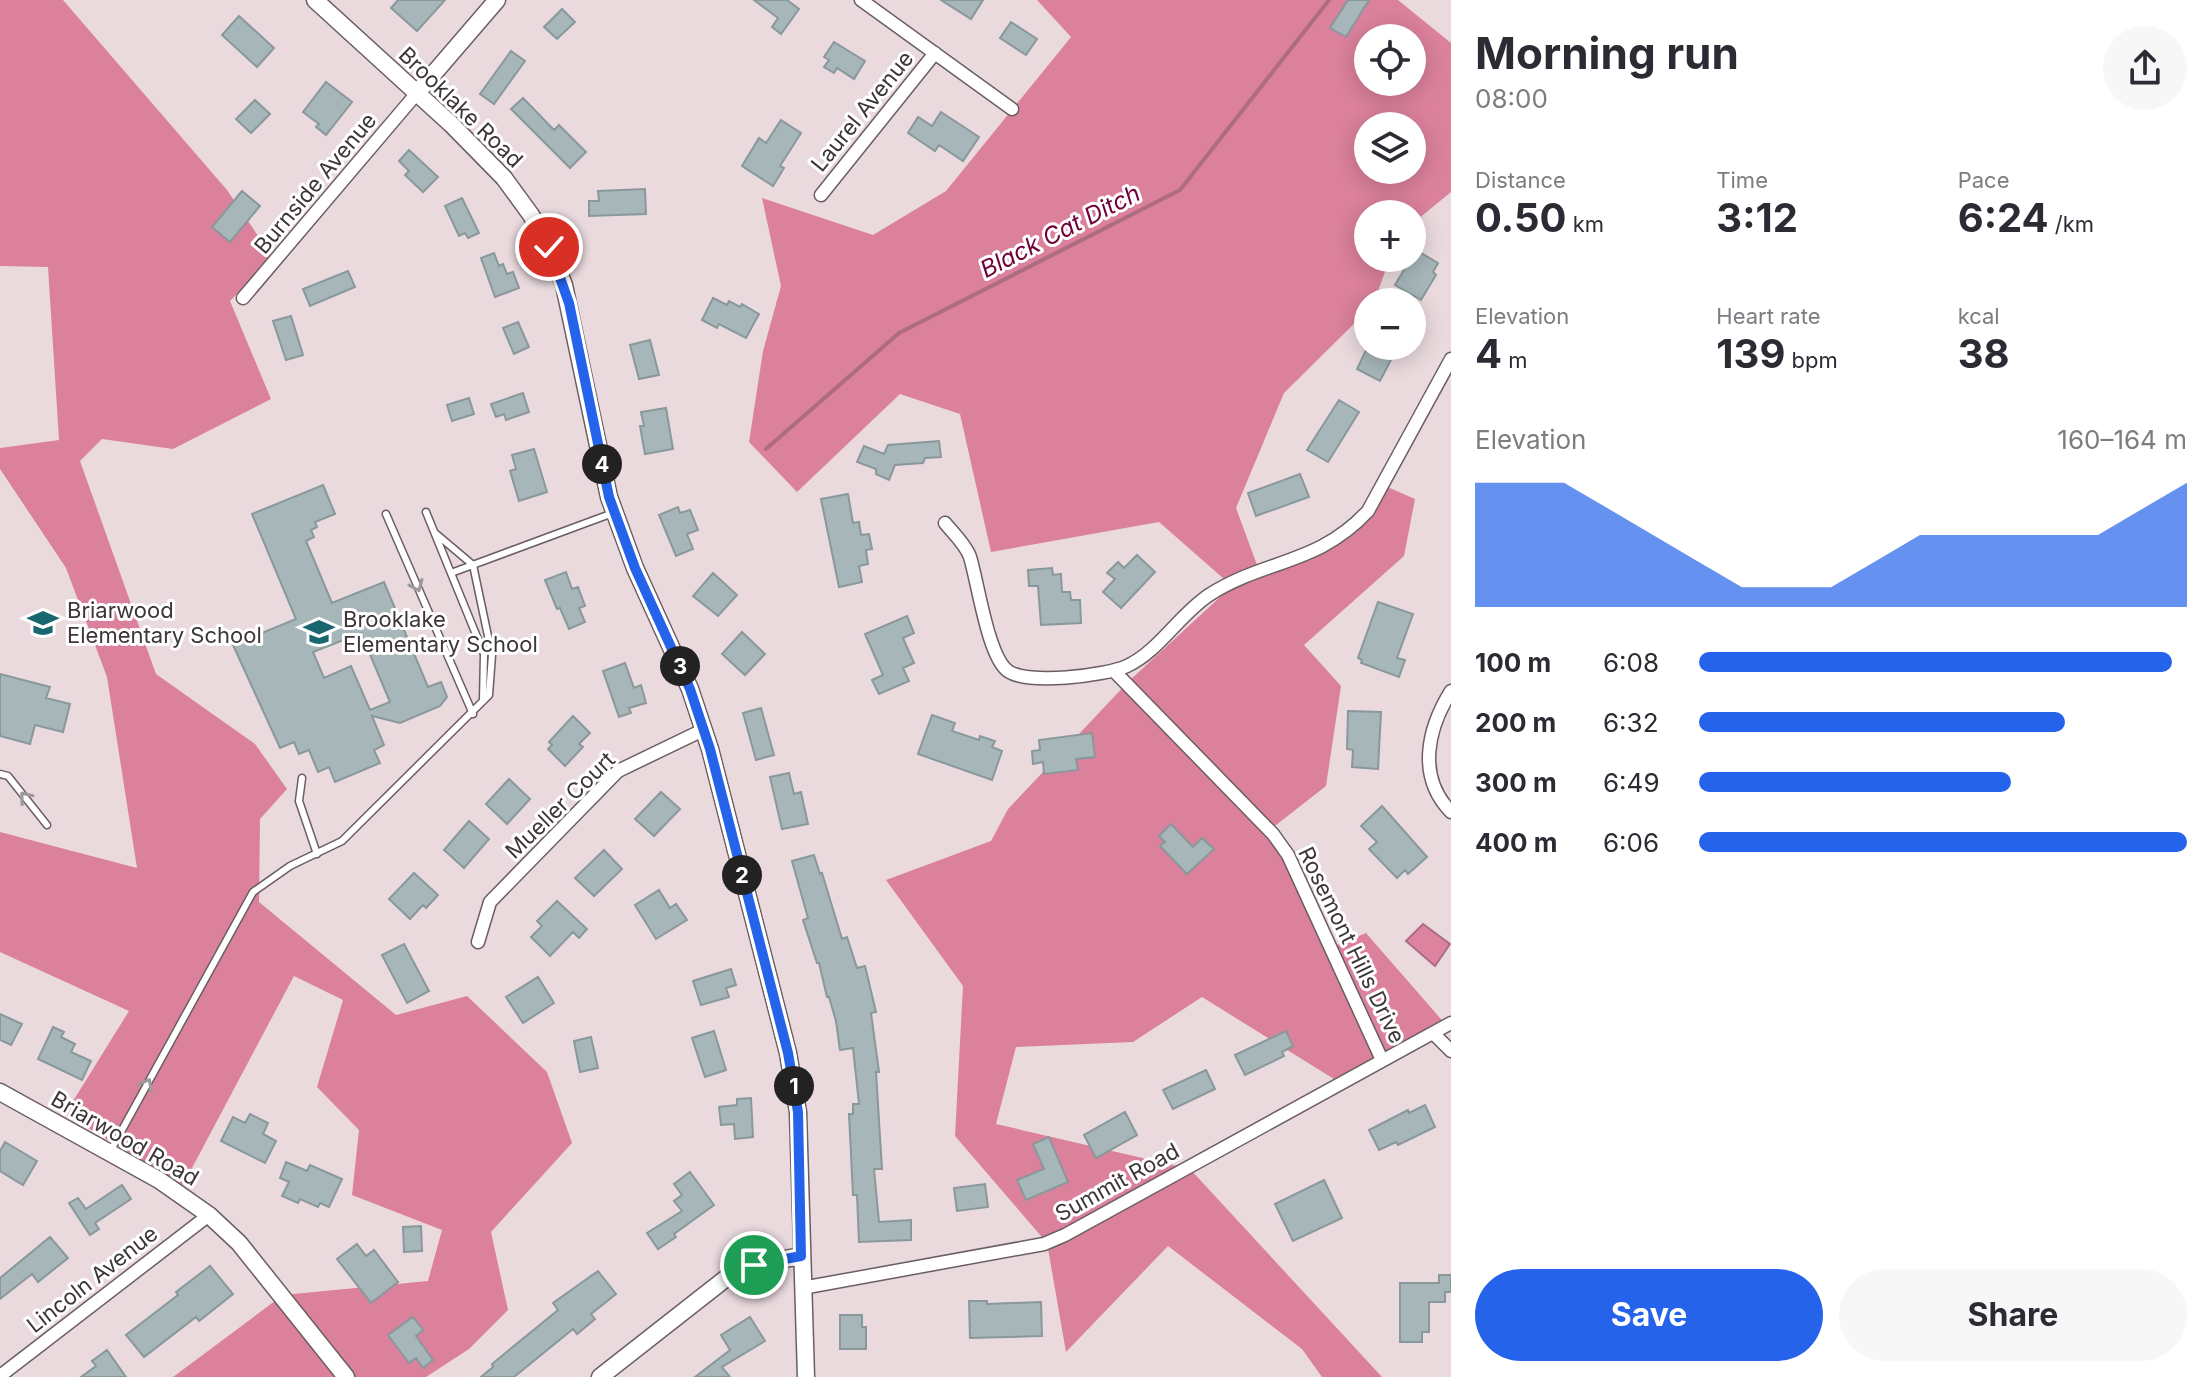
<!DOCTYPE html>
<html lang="en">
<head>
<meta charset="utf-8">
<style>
  body { margin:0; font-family:Inter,sans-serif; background:#f7f7f7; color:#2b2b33; height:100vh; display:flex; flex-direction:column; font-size:30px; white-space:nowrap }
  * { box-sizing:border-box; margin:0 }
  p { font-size:26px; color:#7c7c81 }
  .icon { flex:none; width:44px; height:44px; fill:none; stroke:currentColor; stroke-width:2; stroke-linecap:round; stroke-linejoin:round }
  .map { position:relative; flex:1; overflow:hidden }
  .sheet { display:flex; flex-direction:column; background:#fff; width:760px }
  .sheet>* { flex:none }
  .tools { position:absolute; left:1354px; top:24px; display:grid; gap:16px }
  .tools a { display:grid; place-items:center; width:72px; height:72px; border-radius:50%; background:#fff; box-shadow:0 4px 20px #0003; font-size:40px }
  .pin { position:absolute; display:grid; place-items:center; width:68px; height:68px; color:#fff; margin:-34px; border:4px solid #fff; border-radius:50%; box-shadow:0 2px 8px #0007 }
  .km { position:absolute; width:40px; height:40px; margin:-20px; border-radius:50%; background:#222; color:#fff; font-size:22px; line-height:40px; text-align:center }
  .round { display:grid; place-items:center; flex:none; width:84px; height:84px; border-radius:42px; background:#f7f7f7 }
  .summary { display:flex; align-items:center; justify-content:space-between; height:136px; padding:0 24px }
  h1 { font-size:44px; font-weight:700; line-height:60px }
  .metrics { display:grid; grid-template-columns:repeat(3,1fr); gap:12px; height:136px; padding:8px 24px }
  .metrics div { display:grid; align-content:center }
  .metrics b { font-size:40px; font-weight:700 }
  .metrics small { font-size:22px; font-weight:400 }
  .metrics p { font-size:22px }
  .chart { height:224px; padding:16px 24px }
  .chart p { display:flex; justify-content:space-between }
  .chart svg { width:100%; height:144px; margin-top:8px; fill:#2563eb; opacity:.7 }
  .action { display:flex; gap:16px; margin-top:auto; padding:16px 24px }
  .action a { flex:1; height:92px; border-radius:48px; background:#2563eb; color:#fff; font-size:32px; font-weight:700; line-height:92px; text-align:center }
  .action a+a { background:#f7f7f7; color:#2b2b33 }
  ul { padding:0 24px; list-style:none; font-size:26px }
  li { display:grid; grid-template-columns:128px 96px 1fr; align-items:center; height:60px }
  li i { height:20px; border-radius:10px; background:#2563eb }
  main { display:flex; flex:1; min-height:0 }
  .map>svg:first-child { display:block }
  .forest { fill:#db819c; fill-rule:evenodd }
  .water { fill:#dd839f; stroke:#ad6c80; stroke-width:2 }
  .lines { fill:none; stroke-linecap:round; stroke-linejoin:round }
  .stream { stroke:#ad6c80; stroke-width:4 }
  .building { fill:#a6b6b9; stroke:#88989b; stroke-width:2; fill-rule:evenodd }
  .service-casing { stroke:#6b5e61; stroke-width:9 }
  .minor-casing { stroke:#6b5e61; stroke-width:15 }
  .tertiary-casing { stroke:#6b5e61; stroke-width:19 }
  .service { stroke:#fff; stroke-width:6 }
  .minor { stroke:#fff; stroke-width:12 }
  .tertiary { stroke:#fff; stroke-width:16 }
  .oneway { stroke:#9e9a9b }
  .route-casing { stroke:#fff; stroke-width:16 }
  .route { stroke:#2563eb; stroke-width:10 }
  .labels { text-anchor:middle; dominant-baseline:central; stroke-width:6; stroke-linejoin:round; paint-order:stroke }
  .street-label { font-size:22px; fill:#3c3637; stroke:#fff }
  .poi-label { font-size:22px; fill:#3c3637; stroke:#fff; text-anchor:start }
  .water-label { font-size:24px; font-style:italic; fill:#720038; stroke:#fff }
</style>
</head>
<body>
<main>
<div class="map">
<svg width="1451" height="1377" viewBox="0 0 1451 1377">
  <rect width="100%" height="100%" fill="#eadade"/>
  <path class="forest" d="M0 0H63L227 190 273 258 230 301 271 399 173 449 102 439 80 461 156 674 255 744 287 789 260 819 259 902 396 1015 467 996 547 1072 572 1143 491 1232 508 1310 469 1349 426 1377H173L283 1295 428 1281 442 1230 352 1195 359 1130 317 1087 343 1000 294 976 183 1185 65 1114 129 1011 0 952V832L137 868 107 677 66 568 0 469V448L59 440 48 267 0 266Z
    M1037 0H1398L1451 43V192L1412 224V214H1368V258H1390L1374 302H1368V310L1284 393 1236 508 1260 573 1345 536 1385 486 1415 499 1404 556 1304 645 1341 686 1326 786 1271 829 1332 947 1366 933 1447 1026 1342 1084 1202 997 1133 1042 1016 1047 996 1124 1190 1169 1382 1377H1322L1302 1349 1168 1246 1066 1352 1047 1243 955 1136 963 986 886 880 991 841 1008 809 1129 681 1232 586 1159 522 991 552 960 414 900 394 797 492 749 442 763 351 781 286 762 198 873 235 946 191 1071 37ZM1368 38H1412V82H1368ZM1368 126H1412V170H1368Z"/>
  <path class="water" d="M1423 924 1450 944 1435 966 1406 941Z"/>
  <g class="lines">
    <path class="stream" d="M766 449 899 333 1180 190 1329 0"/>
  </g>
  <path class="building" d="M398 0H445L417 31 391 8Z
    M754 0H787L799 9 781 34 772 27 778 18Z
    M941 0H983L971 19Z
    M1348 0H1369L1346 37 1330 28Z
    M562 9 575 22 557 39 544 27Z
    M239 16 274 48 257 67 222 35Z
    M1011 22 1037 39 1026 55 1000 38Z
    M834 42 865 61 854 79 837 68 834 73 824 67 829 60 824 57Z
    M511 51 525 61 494 104 480 94Z
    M326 82 352 102 326 135 316 127 319 124 303 112Z
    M523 98 554 130 559 125 586 152 570 168 511 109Z
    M255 100 270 114 251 133 236 119Z
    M941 112 979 137 963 161 939 145 935 151 908 133 918 117 932 126Z
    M781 120 801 133 780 166 784 168 773 186 742 166 759 138 766 143Z
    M409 150 438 177 423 192 405 175 409 171 399 161Z
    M645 189 646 214 589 216V201H599L598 191Z
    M242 191 260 206 230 242 212 227Z
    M462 198 479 233 468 238 465 233 459 236 445 206Z
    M1416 250 1438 263 1433 272 1436 275 1421 300 1395 285Z
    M494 253 499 266 503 264 507 274 513 272 519 288 495 297 481 258Z
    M348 271 355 287 310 306 303 289Z
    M713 298 727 305 729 301 740 307 742 304 759 314 746 338 719 324 717 328 702 320Z
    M291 316 303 355 286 360 273 321Z
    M518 322 529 347 514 354 503 328Z
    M650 340 659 375 639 379 630 345Z
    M1368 346H1398L1380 381 1357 369Z
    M523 393 529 412 506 420 504 414 496 417 491 404Z
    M469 398 474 414 452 421 447 405Z
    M1339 400 1359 412 1328 462 1307 450Z
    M666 408 673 449 645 454 640 426H644L641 412Z
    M939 441 941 457 925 458 923 463 895 465 889 480 876 474V469L857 462 864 446 884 454 888 445Z
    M534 449 547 492 519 501 510 471 516 469 512 455Z
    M1300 474 1309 497 1256 516 1248 493Z
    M323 485 335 514 315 522 317 527 311 530 314 537 306 541 332 603 384 582 428 687 441 682 447 697 440 706 400 723 372 716 384 745 374 750 380 763 335 782 329 767 318 772 309 750 299 754 294 742 280 748 233 645 296 619 252 514ZM361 633 390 702 370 710 351 666 324 678 313 652Z
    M848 494 853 523 859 522 861 535 869 534 872 549 866 550 868 564 859 566 862 582 839 587 821 499Z
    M678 507 680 513 690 510 698 530 687 534 693 549 676 556 659 515Z
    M1137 555 1155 572 1121 608 1103 592 1115 579 1107 573 1118 562 1124 568Z
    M1052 568 1053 575 1061 574 1062 592H1070L1071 600H1080L1081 623 1041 625 1038 586H1029L1028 570Z
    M566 572 572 589 578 587 585 606 579 608 585 622 569 629 560 608 557 609 545 580Z
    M713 573 737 595 718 616 693 596Z
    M1378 602 1413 614 1397 658 1405 660 1399 677 1361 663 1362 660 1358 658Z
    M907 616 914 633 903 638 914 663 903 668 909 681 879 694 872 680 883 675 865 634Z
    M742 632 765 654 745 675 722 654Z
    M625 663 634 688 641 685 646 703 629 708 631 713 619 717 603 671Z
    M0 674 50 687 46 698 70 704 63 732 35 725 30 744 0 736Z
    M761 708 774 755 756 760 743 713Z
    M1348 711 1381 712 1378 769 1352 767 1353 750 1347 749Z
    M932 715 955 723 952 731 979 740 980 736 995 741 992 747 1002 751 992 780 918 754Z
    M573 716 590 733 579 744 583 747 565 766 548 749 552 745 549 742Z
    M1092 733 1095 757 1076 759 1078 770 1044 774 1043 762 1033 764 1032 751 1040 750 1039 740Z
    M789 773 794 794 801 792 808 824 782 829 770 777Z
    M509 779 530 799 507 824 486 804Z
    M661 792 680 809 654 836 635 819Z
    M1382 806 1427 857 1408 874 1405 870 1397 878 1369 849 1377 842 1361 826Z
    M469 821 489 839 464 868 444 850Z
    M1171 824 1193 847 1202 838 1214 849 1187 874 1160 846 1165 842 1159 836Z
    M604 850 622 869 594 896 575 878Z
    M814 855 820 874 822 873 842 939 847 937 857 968 865 966 876 1012 871 1013 879 1072H876L882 1169H874L879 1222 911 1220V1240L859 1242 857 1195H853L849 1114H853V1104H859L853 1048 840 1050 836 1021 829 997H827L819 963H817L803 920 808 918 792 861Z
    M414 873 438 895 426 908 423 905 410 919 389 899Z
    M659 890 670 908 676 904 687 920 656 939 635 905Z
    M557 901 587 929 579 938 573 932 550 956 531 937 542 926 537 921Z
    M404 944 429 991 407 1003 382 955Z
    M731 969 736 985 726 988 729 997 701 1005 693 981Z
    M538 977 554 1003 523 1023 506 997Z
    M0 1014 22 1024 11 1045 0 1040Z
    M53 1027 64 1032 61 1037 75 1044 71 1052 91 1061 82 1080 38 1059Z
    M714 1031 726 1070 705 1077 692 1038Z
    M1286 1031 1293 1046 1282 1052 1284 1056 1245 1075 1235 1055Z
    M591 1037 598 1068 580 1072 574 1041Z
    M1206 1070 1215 1089 1173 1109 1163 1090Z
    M751 1098 753 1137 735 1139 734 1124 721 1125 719 1107 737 1105V1099Z
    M1425 1105 1435 1127 1398 1145 1396 1142 1379 1150 1369 1130 1408 1110 1409 1113Z
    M1125 1112 1137 1135 1096 1158 1084 1135Z
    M250 1114 268 1123 263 1134 276 1141 265 1163 221 1141 233 1117 245 1123Z
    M1049 1137 1068 1182 1026 1200 1017 1180 1044 1169 1033 1144Z
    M5 1142 37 1161 23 1185 0 1171V1151Z
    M286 1162 307 1171 310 1165 342 1179 329 1207 320 1203 318 1207 300 1199 298 1203 282 1196 289 1182 280 1178Z
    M690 1172 714 1205 674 1234 676 1237 658 1249 647 1233 682 1211 674 1201 682 1195 674 1184Z
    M1324 1180 1342 1218 1293 1241 1275 1204Z
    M985 1184 988 1207 957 1211 954 1188Z
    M122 1185 131 1199 95 1223 99 1229 90 1235 69 1203 78 1198 86 1209Z
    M421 1226 422 1251 404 1252 403 1227Z
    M50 1237 68 1258 38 1282 32 1274 0 1299V1278Z
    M357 1244 366 1256 374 1250 398 1282 371 1303 337 1259Z
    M210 1266 233 1294 199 1321 196 1317 144 1357 126 1335 178 1295 176 1292Z
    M598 1271 616 1294 591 1314 595 1319 577 1334 573 1329 514 1377H481L493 1367 492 1364 558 1310 553 1303Z
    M1439 1275H1451V1292H1445V1302H1429V1332H1422V1342H1400V1283H1439Z
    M969 1301H987V1304L1041 1302 1042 1336 970 1338Z
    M840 1315H862V1327H866V1349H840Z
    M413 1317 423 1330 416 1336 433 1360 423 1368 416 1358 409 1363 388 1335Z
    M750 1317 765 1341 722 1367 730 1377H695L730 1350 721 1335Z
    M107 1350 126 1377H81L96 1366 92 1361Z"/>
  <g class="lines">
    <g class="service-casing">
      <path id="service" d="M426 512 484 654 483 700
        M386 514 473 714
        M451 573 613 513
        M0 774 8 776 47 825
        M302 778 299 801 317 854
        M111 1150 253 892 290 866 342 841 489 695 492 655 473 565 435 533"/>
    </g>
    <g class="minor-casing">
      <path id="minor" d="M861 0 1012 109
        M821 195 935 53
        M243 298 417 93
        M945 523C953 533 966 545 970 557 978 583 988 657 1008 671 1027 685 1105 676 1127 666 1159 651 1179 615 1209 595 1265 559 1318 565 1368 511L1451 359
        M1114 671 1273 834 1288 855 1382 1060
        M1451 691C1428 728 1416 776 1451 812
        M478 942 490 902 618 771 703 730
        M1433 1033 1451 1051
        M802 1288 1044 1244 1065 1235 1451 1023
        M0 1376 209 1215"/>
    </g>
    <g class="tertiary-casing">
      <path id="tertiary" d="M315 0 452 125 504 178 531 215 549 247 564 285 609 497 635 568 690 689 710 749 788 1053 798 1112 806 1377
        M417 93 497 0
        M0 1092 159 1180 209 1215 239 1243 346 1377
        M600 1377 725 1279 754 1265 801 1256"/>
    </g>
    <use href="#service" class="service"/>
    <use href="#minor" class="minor"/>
    <use href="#tertiary" class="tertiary"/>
  </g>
  <defs><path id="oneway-chevron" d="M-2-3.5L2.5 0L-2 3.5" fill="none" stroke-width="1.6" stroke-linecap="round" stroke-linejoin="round" transform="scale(2)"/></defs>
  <g class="oneway">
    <use href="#oneway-chevron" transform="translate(417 586) rotate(67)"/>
    <use href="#oneway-chevron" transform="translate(25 797) rotate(-129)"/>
    <use href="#oneway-chevron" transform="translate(147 1084) rotate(-61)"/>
  </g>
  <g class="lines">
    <g class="route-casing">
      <path id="route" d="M549 247 569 303 609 497 635 568 690 689 710 749 788 1053 798 1112 801 1256 754 1265"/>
    </g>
    <use href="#route" class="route"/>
  </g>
  <defs>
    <g id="school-bare" transform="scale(2.4)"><path d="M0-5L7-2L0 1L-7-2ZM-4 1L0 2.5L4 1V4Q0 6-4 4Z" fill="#1a666f" stroke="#fff" stroke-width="2.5" paint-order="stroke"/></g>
  </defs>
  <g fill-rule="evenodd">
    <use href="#school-bare" x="43" y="623"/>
    <use href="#school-bare" x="319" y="632"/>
  </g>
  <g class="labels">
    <g class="street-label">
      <text transform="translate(461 107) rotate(44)">Brooklake Road</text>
      <text transform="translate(862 111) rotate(-51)">Laurel Avenue</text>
      <text transform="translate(315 183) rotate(-50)">Burnside Avenue</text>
      <text transform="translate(560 805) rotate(-44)">Mueller Court</text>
      <text transform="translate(1352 945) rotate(64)">Rosemont Hills Drive</text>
      <text transform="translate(125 1138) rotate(30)">Briarwood Road</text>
      <text transform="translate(1117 1182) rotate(-29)">Summit Road</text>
      <text transform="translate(92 1279) rotate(-38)">Lincoln Avenue</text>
    </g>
    <g class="poi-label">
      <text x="67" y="610">Briarwood<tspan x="67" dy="25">Elementary School</tspan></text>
      <text x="343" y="619">Brooklake<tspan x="343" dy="25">Elementary School</tspan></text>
    </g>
    <g class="water-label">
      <text transform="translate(1060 231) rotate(-27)">Black Cat Ditch</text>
    </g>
  </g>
</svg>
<div class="tools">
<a><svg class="icon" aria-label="locate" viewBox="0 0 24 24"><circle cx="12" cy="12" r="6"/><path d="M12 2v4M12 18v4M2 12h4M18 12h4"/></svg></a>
<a><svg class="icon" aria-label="layers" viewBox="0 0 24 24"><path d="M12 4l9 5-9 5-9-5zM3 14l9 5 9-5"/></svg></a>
<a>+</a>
<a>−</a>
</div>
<div class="pin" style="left:754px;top:1265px;background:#1e9e55"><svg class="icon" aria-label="arrive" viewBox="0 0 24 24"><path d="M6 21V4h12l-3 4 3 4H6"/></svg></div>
<div class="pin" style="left:549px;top:247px;background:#d93025"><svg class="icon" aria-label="check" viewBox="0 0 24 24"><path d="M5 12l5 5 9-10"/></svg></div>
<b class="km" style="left:794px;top:1086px">1</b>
<b class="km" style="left:742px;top:875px">2</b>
<b class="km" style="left:680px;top:666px">3</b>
<b class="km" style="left:602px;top:464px">4</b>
</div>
<section class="sheet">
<div class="summary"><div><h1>Morning run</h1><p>08:00</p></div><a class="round"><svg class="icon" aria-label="share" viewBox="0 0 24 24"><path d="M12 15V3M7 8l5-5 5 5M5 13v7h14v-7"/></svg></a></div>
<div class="metrics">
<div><p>Distance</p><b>0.50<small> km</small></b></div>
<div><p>Time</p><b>3:12</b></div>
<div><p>Pace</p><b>6:24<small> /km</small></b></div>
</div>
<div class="metrics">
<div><p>Elevation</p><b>4<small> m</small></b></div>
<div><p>Heart rate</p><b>139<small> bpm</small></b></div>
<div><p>kcal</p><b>38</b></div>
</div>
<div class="chart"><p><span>Elevation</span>160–164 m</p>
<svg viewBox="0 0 160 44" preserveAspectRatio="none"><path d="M0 44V6L10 6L20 6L30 14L40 22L50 30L60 38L70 38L80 38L90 30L100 22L110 22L120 22L130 22L140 22L150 14L160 6V44z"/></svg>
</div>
<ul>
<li><b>100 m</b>6:08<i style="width:97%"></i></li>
<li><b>200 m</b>6:32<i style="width:75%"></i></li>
<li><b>300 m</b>6:49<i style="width:64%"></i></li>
<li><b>400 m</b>6:06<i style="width:100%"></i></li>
</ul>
<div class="action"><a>Save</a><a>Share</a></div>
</section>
</main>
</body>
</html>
